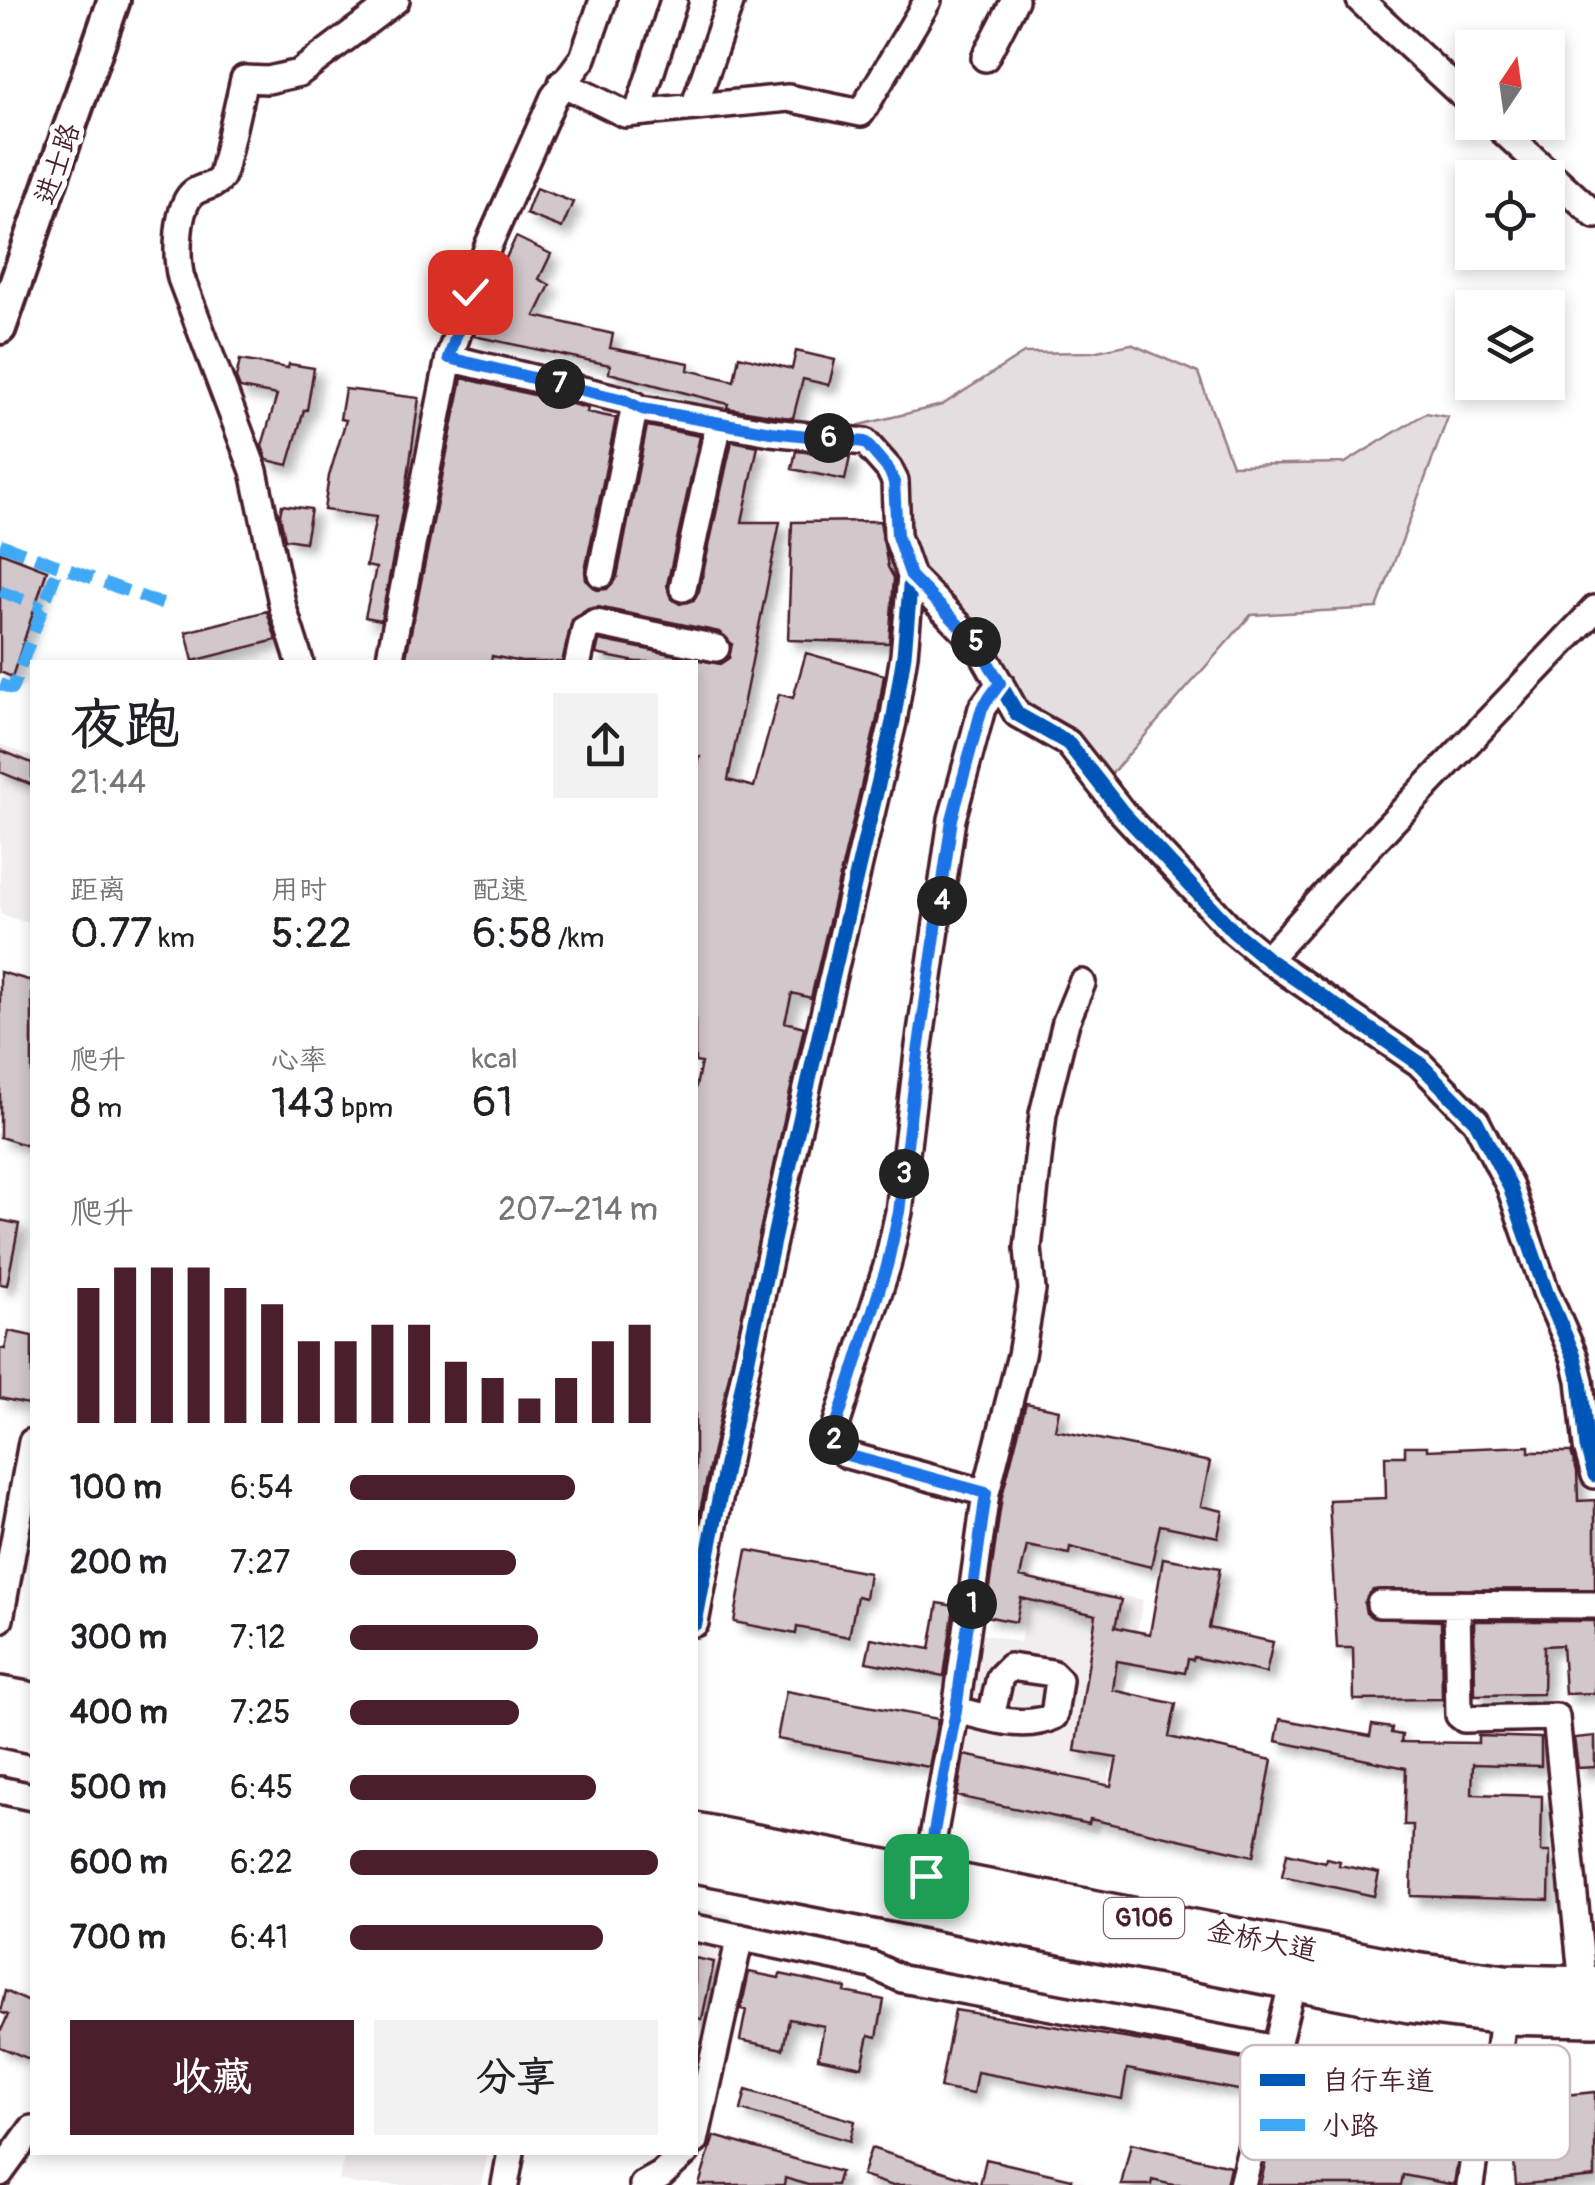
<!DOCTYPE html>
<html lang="zh">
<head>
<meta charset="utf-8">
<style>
  body { margin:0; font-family:Pangolin,"LXGW WenKai TC",sans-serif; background:#f2f2f2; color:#202124; height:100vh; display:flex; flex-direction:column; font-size:38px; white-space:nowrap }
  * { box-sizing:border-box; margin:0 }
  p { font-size:32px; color:#757577 }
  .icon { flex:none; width:55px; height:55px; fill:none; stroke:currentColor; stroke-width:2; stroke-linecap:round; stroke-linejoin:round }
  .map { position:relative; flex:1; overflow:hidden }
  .drawer { position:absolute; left:30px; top:660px; width:668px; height:1495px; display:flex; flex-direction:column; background:#fff; border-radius:0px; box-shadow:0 5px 15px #0003 }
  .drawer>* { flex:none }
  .needle { width:65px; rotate:13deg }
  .buttons { position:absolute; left:1455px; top:30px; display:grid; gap:20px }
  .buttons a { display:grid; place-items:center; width:110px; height:110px; border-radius:0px; background:#fff; box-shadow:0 5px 15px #0003; font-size:50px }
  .pin { position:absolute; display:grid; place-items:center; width:85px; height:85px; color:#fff; margin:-42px; border-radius:20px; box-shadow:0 5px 15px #0006 }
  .km { position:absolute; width:50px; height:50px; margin:-25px; border-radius:50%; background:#222; color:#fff; font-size:28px; line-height:50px; text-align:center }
  .round { display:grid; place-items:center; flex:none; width:105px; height:105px; border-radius:0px; background:#f2f2f2 }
  .head { display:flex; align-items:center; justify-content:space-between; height:170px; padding:0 40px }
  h1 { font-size:55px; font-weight:600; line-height:75px }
  .metrics { display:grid; grid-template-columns:repeat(3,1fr); gap:15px; height:170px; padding:10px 40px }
  .metrics div { display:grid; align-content:center }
  .metrics b { font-size:42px; font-weight:600 }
  .metrics small { font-size:28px; font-weight:400 }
  .metrics p { font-size:28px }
  .chart { height:280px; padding:20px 40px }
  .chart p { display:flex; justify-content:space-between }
  .chart svg { width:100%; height:180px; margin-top:10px; stroke:#4a1f2b; stroke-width:6 }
  .cta { display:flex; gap:20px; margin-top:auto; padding:20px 40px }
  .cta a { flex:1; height:115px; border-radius:0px; background:#4a1f2b; color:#fff; font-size:40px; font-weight:600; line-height:115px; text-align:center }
  .cta a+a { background:#f2f2f2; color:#202124 }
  ul { padding:0 40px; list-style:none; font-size:32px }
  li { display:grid; grid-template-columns:160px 120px 1fr; align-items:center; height:75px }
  li i { height:25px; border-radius:12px; background:#4a1f2b }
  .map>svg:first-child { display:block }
  .built { fill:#f2eeef }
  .green { fill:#e5dee0; stroke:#987e86; stroke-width:2.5 }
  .building { fill:#d2c7cb; stroke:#4a1f2b; stroke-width:2.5; filter:url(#shadow) }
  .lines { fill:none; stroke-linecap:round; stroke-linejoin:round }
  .minor-casing { stroke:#4a1f2b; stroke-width:32 }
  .major-casing { stroke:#4a1f2b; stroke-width:38 }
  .highway-casing { stroke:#4a1f2b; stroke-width:42 }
  .minor { stroke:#fff; stroke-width:25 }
  .major { stroke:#fff; stroke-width:30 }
  .highway { stroke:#fff; stroke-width:35 }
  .quiet { stroke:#3fa9f5; stroke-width:12; stroke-dasharray:25 12; stroke-linecap:butt }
  .cycleway-casing { stroke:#fff; stroke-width:21 }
  .cycleway { stroke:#0057b8; stroke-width:15 }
  .route-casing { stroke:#fff; stroke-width:20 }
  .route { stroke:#1a73e8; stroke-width:12 }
  .labels { text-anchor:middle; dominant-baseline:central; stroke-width:10; stroke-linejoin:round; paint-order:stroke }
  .shield { fill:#fff; stroke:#80626b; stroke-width:2.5 }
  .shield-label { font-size:25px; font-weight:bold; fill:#4a1f2b }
  .street-label { font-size:28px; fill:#4a1f2b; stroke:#fff }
  .key { fill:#fff; stroke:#c9bcbf; stroke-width:2.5 }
  .key-label { font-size:28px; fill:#4a1f2b }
</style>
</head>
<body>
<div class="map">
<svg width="1595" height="2185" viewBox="0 0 1595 2185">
  <defs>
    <filter id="shadow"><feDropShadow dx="8" dy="8" stdDeviation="5" flood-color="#0004"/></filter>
  </defs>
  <rect width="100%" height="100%" fill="#fff"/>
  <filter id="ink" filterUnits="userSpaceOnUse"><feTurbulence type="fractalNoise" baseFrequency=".01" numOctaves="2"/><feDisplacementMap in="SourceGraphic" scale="20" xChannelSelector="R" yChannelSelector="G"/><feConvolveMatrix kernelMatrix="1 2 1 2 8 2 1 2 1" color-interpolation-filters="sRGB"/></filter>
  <g filter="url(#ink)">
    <path class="built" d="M0 744 32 757V924L0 914Z
      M1033 1578 1143 1600 1098 1833 946 1804 980 1633 1020 1642Z
      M695 1907 732 1915 695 2097Z
      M345 2153V2152L488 2153 481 2185H359L339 2180Z"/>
    <path class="green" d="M1131 344 1198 373 1232 465 1345 463 1426 413 1448 417 1377 608 1251 615 1106 780 1026 714 904 549 899 468 860 425 942 405 1024 353 1092 352Z"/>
    <path class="building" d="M536 188 573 202 562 228 526 214Z
      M516 237 551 254 539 279 550 285 535 316 613 334 610 348 689 363 688 370 734 381 739 356 792 369 796 351 835 360 829 385 803 379 793 418 784 417 727 408 728 404 609 373 610 365 474 336 500 260 504 262Z
      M240 360 288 368 289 364 314 368 307 410H304L288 465 267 460 262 446 277 395 240 388 236 378Z
      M462 378 588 408 587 412 616 418 585 571 586 580 597 590 607 589 617 577 647 426 700 436 667 585 671 599 680 604 694 600 699 591 732 441 758 446 742 522H780L728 780 754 787 779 694 793 698 806 653 884 675 877 719 811 998 792 993 785 1022 804 1027 698 1520 695 1519V1091L701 1063 695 1062V779L700 757 695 756V662H636L596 654 599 640 720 664 729 658 732 644 719 632 598 607 588 609 572 620 562 662H522L492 656 491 662H405Z
      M345 389 419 398 406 491 381 620 365 617 376 568 366 566 376 517 324 510 329 476 346 420 340 419Z
      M796 451 850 457 845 480 792 469Z
      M282 505 311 509 305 542 285 539 280 515Z
      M880 521 888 567 894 578 889 643 788 640 792 522Z
      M0 552 47 570 12 677 0 672Z
      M267 611 276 640 193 661 186 632Z
      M0 750 32 763V785L0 772Z
      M0 972 32 981V1147L0 1137Z
      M0 1220 19 1224 7 1285 0 1284Z
      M9 1331 32 1336V1405L0 1398V1348L5 1349Z
      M1026 1403 1059 1410 1055 1430 1210 1462 1201 1506 1223 1511 1218 1537 1160 1525 1151 1567 1070 1547 1069 1554 1027 1546 1020 1577 1121 1600 1115 1627 1150 1634 1163 1558 1220 1568 1209 1628 1273 1642 1266 1673 1194 1657 1193 1660 1188 1659 1185 1673 1117 1661 1113 1690 1176 1704 1169 1737 1272 1760 1254 1856 1090 1819 1089 1824 957 1796 964 1755 1111 1786 1117 1758 1075 1751 1096 1615 1021 1598 1016 1622 985 1616 1002 1496Z
      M1405 1446H1427V1450L1529 1446V1452H1571L1577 1471 1578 1501 1595 1500V1589L1373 1590 1364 1603 1366 1613 1373 1618 1441 1621 1442 1699 1354 1700 1353 1648H1337L1329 1500 1386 1498 1385 1456H1405Z
      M747 1550 869 1573 865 1598 857 1596 849 1637 797 1627 796 1634 734 1622Z
      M938 1603 954 1606 944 1676 866 1662 871 1638 930 1649Z
      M1474 1621H1595V1693L1565 1694 1562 1645 1544 1646 1543 1694 1475 1695Z
      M786 1691 938 1719 929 1767 777 1739Z
      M1280 1719 1370 1736 1372 1725 1392 1728 1391 1733 1402 1735 1401 1742 1478 1743V1736L1541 1738V1766L1473 1764 1472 1794 1542 1796 1541 1852H1550L1549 1900 1411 1896 1413 1825H1404L1406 1768 1276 1741Z
      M1595 1736V1767L1578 1768 1574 1738Z
      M1287 1853 1325 1862 1326 1858 1340 1861 1339 1865 1379 1873 1374 1896 1282 1876Z
      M695 1958 714 1962 702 2019 695 2018Z
      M749 1972 779 1978 780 1974 846 1988 845 1992 884 2000 877 2037 869 2035 862 2067 818 2058 824 2026 789 2019 783 2049 740 2040 746 2010 741 2009Z
      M5 1991 32 2003V2060L0 2047V2033L8 2015 0 2012Z
      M955 2010 1148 2042 1256 2062 1249 2092 1127 2069 1122 2099 977 2072 973 2094 940 2088Z
      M1292 2051 1460 2091 1467 2096 1454 2185 1403 2175 1401 2185H1260Z
      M746 2090 855 2121 850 2141 741 2110Z
      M1595 2092V2177L1516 2185 1511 2127 1522 2106 1536 2098Z
      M714 2136 840 2172 836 2185H808L785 2178 784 2185H699Z
      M1131 2143 1230 2166 1226 2185H1173L1152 2180 1151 2185H1121Z
      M871 2148 976 2182V2185H890L862 2176Z
      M986 2159 1072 2179 1071 2185H980Z"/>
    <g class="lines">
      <g class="minor-casing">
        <path id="minor" d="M1360 0 1472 104
          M985 58 1015 0
          M562 83 625 114 788 98 861 113 928 0
          M694 107 731 0
          M638 112 674 0
          M1493 122 1595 215
          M449 358 624 400 642 409 771 432 865 442 889 469 895 481 897 536 911 576 978 645 1017 714 1068 743 1122 812 1233 931 1267 959 1419 1063 1476 1121 1510 1187 1546 1292 1574 1356 1580 1380 1587 1447 1595 1475
          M601 574 635 405
          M683 588 719 423
          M300 662 283 608 254 471 181 278C176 258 176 205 194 192 205 185 214 188 222 176L244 79 268 80 299 73 396 0
          M389 662 449 358 488 246 554 97 583 58 603 0
          M578 662 585 629 596 623 716 648
          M1267 959 1375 840 1595 609
          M986 1493 847 1455 838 1449 833 1435 887 1266 899 1212 918 1053 952 819 982 708 1000 683
          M1380 1604 1595 1605
          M1457 1604 1459 1715 1464 1719 1556 1717 1583 1985
          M0 1619 32 1442
          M695 1623C752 1321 821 1021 893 722L904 655 911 576
          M956 1710C988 1717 1023 1731 1054 1716L1059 1680 1052 1673 1010 1667 1000 1677 991 1717
          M0 1790 32 1797
          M926 1876 956 1710 986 1493 1021 1355 1032 1290 1028 1248 1043 1114 1066 1022 1082 983
          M695 1928 872 1965 902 1979 1276 2049
          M695 2141 740 1937
          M0 2173 32 2129
          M505 2185 511 2152
          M643 2185 661 2175 686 2152
          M1242 2185 1293 1981
          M1470 2185 1485 2085 1497 2067 1503 2016"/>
      </g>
      <g class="major-casing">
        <path id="major" d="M0 328 114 0"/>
      </g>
      <g class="highway-casing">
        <path id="highway" d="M0 1695 32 1701
          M0 1728 32 1735
          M695 1831 1415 1971 1505 1983 1595 1985
          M695 1864 1409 2004 1503 2016 1595 2018"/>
      </g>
      <use href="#minor" class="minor"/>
      <use href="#major" class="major"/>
      <use href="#highway" class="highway"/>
      <path class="quiet" d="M0 544 162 604
        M0 591 43 608
        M0 684 12 689 59 566"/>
      <g class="cycleway-casing">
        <path id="cycleway" d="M449 358 624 400 642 409 771 432 865 442 889 469 895 481 897 536 911 576 978 645 1017 714 1068 743 1122 812 1233 931 1267 959 1419 1063 1476 1121 1510 1187 1546 1292 1574 1356 1580 1380 1587 1447 1595 1475
          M695 1623C752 1321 821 1021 893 722L904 655 911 576"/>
      </g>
      <use href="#cycleway" class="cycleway"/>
    </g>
  </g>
  <g class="lines" filter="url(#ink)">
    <g class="route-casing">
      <path id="route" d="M470 292 449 358 624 400 642 409 771 432 865 442 889 470 894 482 897 536 911 576 978 645 1000 683 982 708 952 819 918 1052 899 1212 887 1266 833 1435 838 1449 847 1455 986 1493 956 1710 926 1876"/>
    </g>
    <use href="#route" class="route"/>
  </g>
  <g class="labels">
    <rect class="shield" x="1104" y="1898" width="80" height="40" rx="8"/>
    <g class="shield-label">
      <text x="1144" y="1918">G106</text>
    </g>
    <g class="street-label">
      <text transform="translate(58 164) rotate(-71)">进士路</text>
      <text transform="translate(1262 1941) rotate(11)">金桥大道</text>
    </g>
  </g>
  <rect x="1240" y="2045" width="330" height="115" rx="15" class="key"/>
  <rect x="1260" y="2074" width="45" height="12" fill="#0057b8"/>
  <rect x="1260" y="2119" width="45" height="12" fill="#3fa9f5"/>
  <g class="key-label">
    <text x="1322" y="2090">自行车道</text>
    <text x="1322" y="2135">小路</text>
  </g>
</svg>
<div class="buttons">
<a><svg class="needle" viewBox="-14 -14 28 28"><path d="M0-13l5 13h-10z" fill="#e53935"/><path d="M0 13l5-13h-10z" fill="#757577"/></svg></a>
<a><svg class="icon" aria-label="locate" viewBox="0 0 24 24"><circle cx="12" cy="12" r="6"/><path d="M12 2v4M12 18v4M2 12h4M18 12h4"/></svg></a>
<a><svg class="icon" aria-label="layers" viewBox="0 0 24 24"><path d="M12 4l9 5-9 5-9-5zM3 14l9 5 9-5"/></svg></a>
</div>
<div class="pin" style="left:926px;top:1876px;background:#1e9e55"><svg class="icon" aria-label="arrive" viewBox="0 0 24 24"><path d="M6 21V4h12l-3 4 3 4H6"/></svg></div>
<div class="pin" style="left:470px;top:292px;background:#d93025"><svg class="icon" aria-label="check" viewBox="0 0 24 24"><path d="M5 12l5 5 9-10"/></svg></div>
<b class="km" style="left:972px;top:1604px">1</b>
<b class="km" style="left:834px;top:1440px">2</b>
<b class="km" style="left:904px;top:1174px">3</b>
<b class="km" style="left:942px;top:901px">4</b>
<b class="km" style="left:976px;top:642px">5</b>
<b class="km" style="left:829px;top:438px">6</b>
<b class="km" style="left:560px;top:384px">7</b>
<section class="drawer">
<div class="head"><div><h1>夜跑</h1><p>21:44</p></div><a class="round"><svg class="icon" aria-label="share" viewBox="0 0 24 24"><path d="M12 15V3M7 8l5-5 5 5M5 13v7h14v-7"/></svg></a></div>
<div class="metrics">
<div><p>距离</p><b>0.77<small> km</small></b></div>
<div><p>用时</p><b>5:22</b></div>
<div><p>配速</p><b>6:58<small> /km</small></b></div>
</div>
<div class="metrics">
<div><p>爬升</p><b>8<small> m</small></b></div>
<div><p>心率</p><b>143<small> bpm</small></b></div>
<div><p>kcal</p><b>61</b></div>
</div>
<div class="chart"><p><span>爬升</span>207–214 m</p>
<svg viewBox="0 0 160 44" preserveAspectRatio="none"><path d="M5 44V11M15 44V6M25 44V6M35 44V6M45 44V11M55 44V15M65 44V24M75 44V24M85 44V20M95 44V20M105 44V29M115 44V33M125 44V38M135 44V33M145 44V24M155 44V20"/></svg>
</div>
<ul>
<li><b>100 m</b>6:54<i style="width:73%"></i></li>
<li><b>200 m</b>7:27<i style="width:54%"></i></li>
<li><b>300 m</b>7:12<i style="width:61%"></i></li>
<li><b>400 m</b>7:25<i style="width:55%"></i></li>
<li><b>500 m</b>6:45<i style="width:80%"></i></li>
<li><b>600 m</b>6:22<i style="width:100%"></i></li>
<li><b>700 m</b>6:41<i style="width:82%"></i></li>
</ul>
<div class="cta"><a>收藏</a><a>分享</a></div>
</section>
</div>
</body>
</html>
